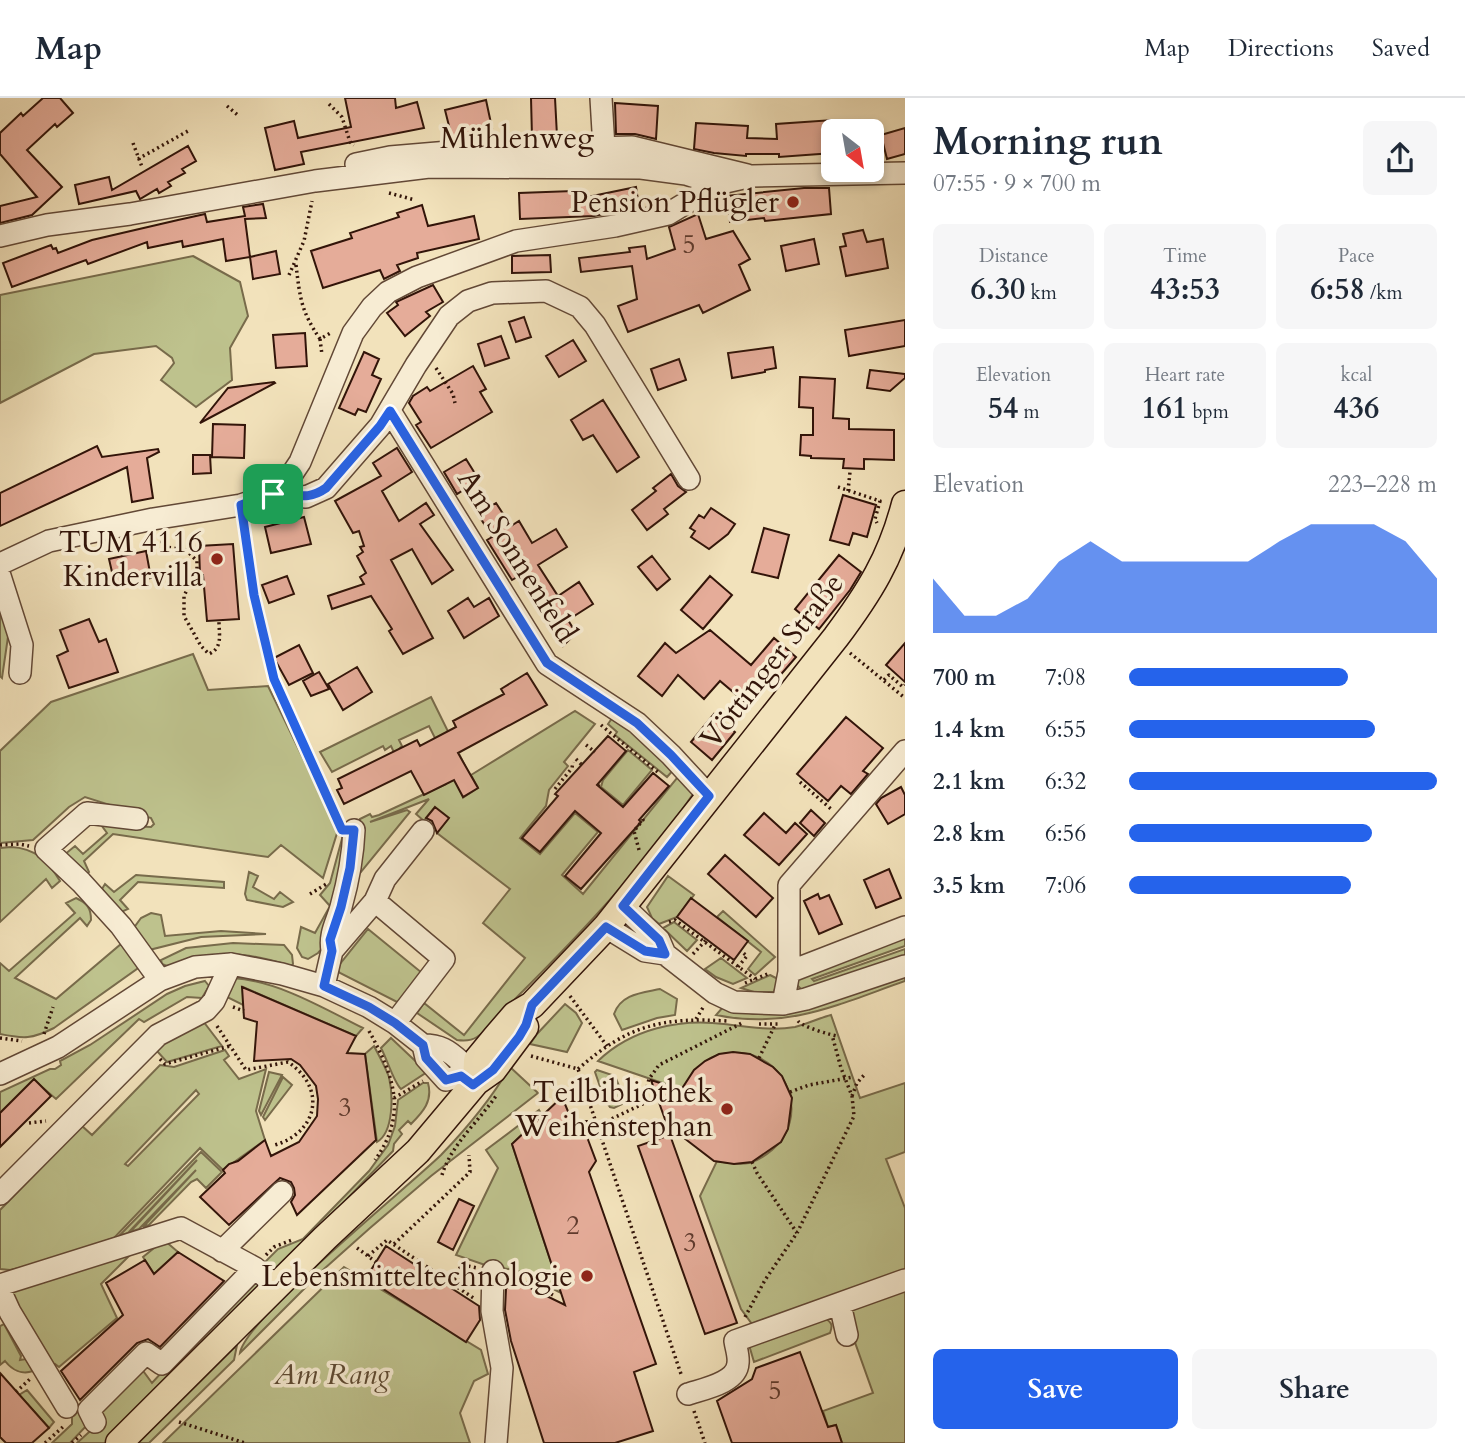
<!DOCTYPE html>
<html lang="en">
<head>
<meta charset="utf-8">
<style>
  body { margin:0; font-family:Cardo,serif; background:#f6f6f7; color:#1f2937; height:100vh; display:flex; flex-direction:column; font-size:26px; white-space:nowrap }
  * { box-sizing:border-box; margin:0 }
  p { font-size:23px; color:#747a83 }
  .icon { flex:none; width:38px; height:38px; fill:none; stroke:currentColor; stroke-width:2; stroke-linecap:round; stroke-linejoin:round }
  .map { position:relative; flex:1; overflow:hidden }
  .details { display:flex; flex-direction:column; background:#fff; width:560px }
  .details>* { flex:none }
  .needle { width:46px; rotate:149deg }
  .buttons { position:absolute; left:821px; top:21px; display:grid; gap:14px }
  .buttons a { display:grid; place-items:center; width:63px; height:63px; border-radius:10px; background:#fff; box-shadow:0 4px 10px #0003; font-size:35px }
  .pin { position:absolute; display:grid; place-items:center; width:60px; height:60px; color:#fff; margin:-30px; border-radius:14px; box-shadow:0 4px 10px #0006 }
  .round { display:grid; place-items:center; flex:none; width:74px; height:74px; border-radius:10px; background:#f6f6f7 }
  .headline { display:flex; align-items:center; justify-content:space-between; height:119px; padding:0 28px }
  h1 { font-size:38px; font-weight:600; line-height:52px }
  .figures { display:grid; grid-template-columns:repeat(3,1fr); gap:10px; height:119px; padding:7px 28px }
  .figures div { display:grid; align-content:center; border-radius:10px; background:#f6f6f7; text-align:center }
  .figures b { font-size:30px; font-weight:600 }
  .figures small { font-size:19px; font-weight:400 }
  .figures p { font-size:19px }
  .chart { height:196px; padding:14px 28px }
  .chart p { display:flex; justify-content:space-between }
  .chart svg { width:100%; height:126px; margin-top:7px; fill:#2563eb; opacity:.7 }
  .cta { display:flex; gap:14px; margin-top:auto; padding:14px 28px }
  .cta a { flex:1; height:80px; border-radius:10px; background:#2563eb; color:#fff; font-size:28px; font-weight:600; line-height:80px; text-align:center }
  .cta a+a { background:#f6f6f7; color:#1f2937 }
  ul { padding:0 28px; list-style:none; font-size:23px }
  li { display:grid; grid-template-columns:112px 84px 1fr; align-items:center; height:52px }
  li i { height:18px; border-radius:9px; background:#2563eb }
  header { display:flex; align-items:center; gap:42px; box-sizing:border-box; height:98px; padding:0 35px; background:#fff; border-bottom:2px solid #e0e1e3 }
  header strong { font-size:33px }
  nav { display:flex; gap:38px; margin-inline-start:auto; font-size:24px }
  main { display:flex; flex:1; min-height:0 }
  .map>svg:first-child { display:block }
  .green { fill:#bec28d; stroke:#786b4b; stroke-width:2; fill-rule:evenodd }
  .building { fill:#e5ac99; stroke:#321409; stroke-width:2 }
  .lines { fill:none; stroke-linecap:round; stroke-linejoin:round }
  .minor-casing { stroke:#624836; stroke-width:24 }
  .major-casing { stroke:#321409; stroke-width:29 }
  .path { stroke:#321409; stroke-width:3.5; stroke-dasharray:2 3.5; stroke-linecap:butt }
  .minor { stroke:#f7ecd3; stroke-width:21 }
  .major { stroke:#f2e2bb; stroke-width:26 }
  .route-casing { stroke:#fff; stroke-width:14 }
  .route { stroke:#2563eb; stroke-width:9 }
  .poi-dot { fill:#8f2418; stroke:#f7ecd3; stroke-width:2.5 }
  .labels { text-anchor:middle; dominant-baseline:central; stroke-width:7; stroke-linejoin:round; paint-order:stroke }
  .number-label { font-size:26px; fill:#5f3a2d }
  .street-label { font-size:30px; fill:#321409; stroke:#f7ecd3 }
  .poi-label { font-size:30px; fill:#321409; stroke:#f7ecd3; text-anchor:end }
  .park-label { font-size:30px; font-style:italic; fill:#5c4831; stroke:#f7ecd3 }
</style>
</head>
<body>
<header>
<strong>Map</strong>
<nav><a>Map</a><a>Directions</a><a>Saved</a></nav>
</header>
<main>
<div class="map">
<svg width="905" height="1345" viewBox="0 0 905 1345">
  <rect width="100%" height="100%" fill="#f2e2bb"/>
  <filter id="stains"><feTurbulence type="fractalNoise" baseFrequency=".00286" numOctaves="4"/><feColorMatrix values="0 0 0 0 .2 0 0 0 0 .09 0 0 0 0 .02 0 0 0 .5 -.17"/></filter>
  <radialGradient id="worn" r=".72"><stop offset=".6" stop-color="#630" stop-opacity="0"/><stop offset="1" stop-color="#630" stop-opacity=".3"/></radialGradient>
  <path class="green" d="M193 158 240 184 248 218 230 250 232 282 196 309 161 282 174 265 172 260 156 248 94 256 0 305V197Z
    M0 503 9 532 2 580 0 578Z
    M193 556 208 592 268 588 338 732 323 780 281 747 268 759 113 736 84 763 89 774 84 778 64 757 75 748 83 756 107 735 102 728 104 727 151 729 154 726 151 720 85 699 69 709 33 742 0 745V653L51 604Z
    M431 599 470 678 464 699 478 690 471 677 575 613 595 626 564 664 568 668 549 692 546 708 520 740 540 756 575 715 598 734 562 777 583 796 681 675 695 693C646 766 585 831 523 893 508 907 495 927 477 939 471 943 464 943 457 942L417 915 424 905 464 937 525 860 483 825 510 791 437 735 448 721 435 710 424 723 416 716 429 701 370 724 407 712 410 714 361 774 358 770 360 721 370 716 372 719 379 717 446 686V662L429 628 399 642 402 648 399 651 398 663 391 648 385 652 383 648 332 674 320 654Z
    M615 616 675 670 667 679 615 637 617 634 608 626Z
    M628 652 652 672 623 707 601 689 603 682Z
    M346 734 326 846 318 855 308 861 302 859 297 850 301 829 315 835 330 808 320 797 330 785 343 737Z
    M11 749C35 750 48 763 60 783L52 790 46 781 0 824V750Z
    M249 774 258 778 253 789 274 801 280 794 293 804 283 809 247 802 245 796Z
    M136 777 224 784V790L138 784 120 802 128 811 119 815 102 791 105 786 114 794Z
    M668 778 694 797 677 819 659 826 652 820 647 809Z
    M76 800C87 805 91 810 91 822L87 828 80 820 15 880 56 901 121 846 141 868 54 930C32 941 24 941 0 936V865L9 873 75 815 66 805Z
    M723 813 775 859 755 877 748 871 761 854 717 819Z
    M151 815 161 817 165 838 221 833 266 836 201 839 149 852 133 831 141 820Z
    M674 824 697 842 687 853 663 830Z
    M368 831 427 879 401 906 340 875 336 871Z
    M905 838V848L812 881 814 883 905 851V859L803 893 796 886 799 877Z
    M233 845 284 847 292 857 293 866 291 868C237 851 221 854 167 868L162 866 161 862 186 850Z
    M721 860 747 880 733 886 716 879 705 871Z
    M770 877 778 881 774 894H754L741 890Z
    M905 877V883C839 906 788 932 716 917L724 908 753 916 791 915Z
    M233 880C278 883 323 910 363 930L356 938 243 889V907L227 899Z
    M205 883 209 888 202 900 187 899 144 924 139 921 56 1001 34 982 0 1015V994L50 971H55L61 967 60 963 90 947 167 896 185 888Z
    M660 891 677 901 675 917 657 920 622 932 614 916C621 896 641 895 660 891Z
    M565 906 576 915 582 925 567 954 530 946 537 936Z
    M831 917 860 1000 905 985V1054L886 1061 905 1110V1176L752 1226 741 1211 700 1098 717 1063C728 1065 738 1067 749 1065 757 1063 766 1057 772 1052 809 1021 790 961 742 955 730 954 717 955 706 963 697 970 690 983 683 992L598 963C631 931 680 920 724 926 747 929 772 933 795 929 807 926 819 920 831 917Z
    M203 923 222 948 167 964 156 952 160 946Z
    M391 940 427 974 401 991C394 985 387 961 381 950Z
    M374 948C379 958 385 968 389 979 393 997 394 1034 377 1044L365 956Z
    M225 952 229 958 224 962 239 981 266 971 256 1013 265 1042 223 1072 200 1050 114 1140 45 1164 10 1172 0 1171V1112L82 1028 92 1037 160 967 174 969ZM196 992 199 996 128 1068 125 1066Z
    M510 969 538 995 431 1078 370 1130 324 1171 240 1255C245 1221 407 1090 441 1057 467 1030 491 1001 510 969Z
    M597 972 615 978 623 998 622 1006 614 1010 610 1009 604 1000 595 974Z
    M269 974 282 977 261 1017 259 1013Z
    M283 979 292 987 265 1022 263 1019Z
    M423 985H428C433 1003 423 1014 411 1026L408 1023 399 1032 402 1036 394 1046 393 1053 274 1177 261 1168 278 1151 303 1141 369 1073 388 1047 395 1028 398 1002Z
    M539 1012 542 1017 512 1046 561 1195 516 1172 488 1168 456 1157 498 1070 486 1052Z
    M201 1054 222 1074 206 1090 197 1081 191 1084 149 1127 143 1129 196 1072 139 1131 130 1134 197 1062 128 1135 119 1138Z
    M164 1142 178 1154 154 1176 143 1159Z
    M140 1147 101 1186 117 1220 59 1269 55 1266 47 1270 5 1190Z
    M344 1169 481 1252 488 1276 474 1283 460 1315 470 1345H163Z
    M256 1183 260 1189 107 1345H77L99 1325 96 1315 141 1270 152 1285 199 1234Z
    M905 1191V1345H842L836 1327 828 1329 823 1313 873 1295 852 1236V1212Z
    M825 1220C832 1225 833 1227 830 1235L754 1264 749 1247Z
    M4 1226 21 1258 20 1262 26 1261 33 1273C22 1277 12 1272 5 1263L0 1267V1228Z
    M237 1247 234 1262 149 1345H138Z
    M27 1292 54 1324 49 1330 19 1297Z
    M78 1308 90 1324 70 1345H52L72 1326V1316Z"/>
  <path class="building" d="M43 0H60L73 15 57 29 55 26 27 52 62 89 32 117 0 125V108L37 99 0 56V35L21 15 23 18Z
    M345 0H395L396 10 417 4 424 30 301 54 304 66 275 72 265 30 294 23 298 40 351 29Z
    M531 0H555L557 38 532 39Z
    M486 2 492 30 452 40 445 12Z
    M615 5 658 8 656 41 635 36H616Z
    M833 22V55L779 59V56H746V58L714 55 694 51 696 25 748 28 747 40 777 41 776 26Z
    M905 30V56L887 61 881 37Z
    M188 48 196 63 182 71 185 75 168 84 171 88 159 95 157 91 140 101 136 93 79 106 75 87 109 79 112 92Z
    M636 89 639 109 594 118 520 121 519 95 573 93V102Z
    M804 90H829L831 116 765 123 764 120 730 124 727 98Z
    M263 106 266 120 245 121 250 159 226 163 223 141 183 149 182 143 148 150 147 144 88 166 86 162 12 189 3 165 51 147 53 151 56 150 58 155 92 142 178 122 205 116 207 124 245 118 243 109Z
    M422 107 428 128 474 118 479 141 417 155 418 160 397 167 400 173 384 181 380 172 323 190 311 153 352 140 350 135 399 119 397 115Z
    M698 116 706 141 733 133 750 161 739 167 750 192 703 215 699 207 628 234 618 208 637 201 632 168 581 174 579 160 630 154 629 150 645 148 647 161 675 151 669 129Z
    M863 132 867 144 883 141 888 170 846 178 840 149 846 148 843 136Z
    M814 141 819 166 786 173 781 148Z
    M276 153 280 176 253 181 250 159Z
    M550 157 551 174 512 175V158Z
    M433 187 443 204 426 214 430 218 405 238 387 215 398 207 396 204Z
    M524 219 531 239 516 244 509 224Z
    M905 222V248L849 258 845 232Z
    M305 235 307 268 276 270 273 237Z
    M501 238 509 260 485 268 478 246Z
    M573 242 586 263 559 279 546 258Z
    M773 249 776 270 765 272V274L732 280 728 255Z
    M364 254 379 261 372 277 381 281 366 314 358 311 355 317 339 310Z
    M679 261 686 282 658 292 651 271Z
    M473 268 486 291 480 294 492 314 431 350 416 327 421 324 409 305 413 298 427 289 430 293Z
    M870 272 905 276V280L890 293 867 290Z
    M800 279 835 281 833 320 849 321V331L894 332V362L864 361V371L843 370 844 361 811 360V358L800 357 801 337H813V310L799 309Z
    M274 284 275 285 200 325 228 290Z
    M603 302 639 359 617 374 593 337 583 342 571 322Z
    M213 326 245 327 244 360 212 359Z
    M97 348 102 359 158 351 159 354 147 360 153 400 132 404 127 369 0 428V395Z
    M397 350 412 374 382 393 399 423 426 405 434 417 420 426 453 472 432 486 412 451 391 462 433 540 403 556 389 533 392 531 371 498 332 511 328 498 364 486 360 479 366 475 357 458 363 454 360 449 364 448 359 433 353 435 335 403 381 378 373 365Z
    M193 357H210L211 375 193 376Z
    M466 361 479 382 457 396 444 374Z
    M671 376 678 388 686 394 664 411 668 416 647 432 632 412 656 393 653 390Z
    M843 397 876 407 867 439 853 435 849 447 830 442Z
    M496 405 511 428 519 423 532 445 556 431 567 449 538 467 558 498 579 484 593 506 568 522 576 535 563 548 519 478 512 482 487 442 492 439 478 416Z
    M711 410 735 426 728 436 709 451 691 439 695 433 690 430 699 417 704 420Z
    M304 419 311 446 271 455 265 429Z
    M764 430 789 437 778 480 752 474Z
    M233 446 239 521 207 523 203 477H200L199 448Z
    M146 453 151 480 115 487 109 461Z
    M839 457 861 474 850 492 819 531 795 511Z
    M652 458 670 481 657 492 638 469Z
    M287 478 294 496 269 505 262 487Z
    M710 478 732 497 703 531 681 512Z
    M468 500 474 509 489 500 499 518 464 540 448 513Z
    M89 521 99 544 106 541 118 574 69 590 57 558 68 553 60 532Z
    M710 532 751 567 774 540 796 559 771 588 764 583 745 604 720 583 704 601 678 577 662 598 638 578 665 545 676 555Z
    M905 545V584L886 567Z
    M299 547 313 575 289 587 274 560Z
    M357 569 372 594 343 612 328 586Z
    M319 574 329 591 311 598 303 583Z
    M527 575 547 607 458 655 478 690 463 699 454 682 424 697 411 673 344 706 337 692 342 690 338 681 417 642 420 648 456 629 453 623 504 596 501 591Z
    M714 616 735 634 712 662 691 644Z
    M846 619 883 650 863 673 868 676 851 696 841 688 828 703 797 676Z
    M608 638 626 653 597 687 623 709 653 675 669 688 639 722 641 724 581 791 565 778 601 735 575 713 540 754 522 740 558 698 555 696Z
    M901 689 905 697V716L888 726 876 706 881 700Z
    M435 709 449 720 437 735 432 723 426 720Z
    M811 712 825 725 814 738 800 725Z
    M764 715 786 735 795 725 807 736 779 767 744 737Z
    M725 757 773 800 756 819 708 776Z
    M889 771 901 800 876 810 864 782Z
    M818 796 820 801 829 797 842 826 819 836 804 803Z
    M691 800 748 843 734 862 677 819Z
    M242 889 356 938 347 955 365 956 376 1042 297 1117 291 1104 295 1097 294 1090 291 1084 280 1080 229 1127 200 1099 225 1075 223 1072 229 1066 238 1063 265 1042 271 1058 299 1044 317 1018 318 1001 316 988 300 967 291 961 254 963 257 924 244 920Z
    M733 954 750 956 773 969 782 978 792 1000 788 1031 781 1044 752 1064 734 1066 714 1063 667 1027 651 982 681 992 694 972 705 963 719 956Z
    M34 981 51 998 0 1049V1015Z
    M562 999 572 1023H587L591 1033 587 1039 596 1063 589 1074 656 1266 634 1274 653 1333 615 1345H544L511 1243 505 1212 506 1191 512 1181 565 1207 512 1046Z
    M670 1037 737 1225 705 1236 638 1048Z
    M459 1101 474 1108 453 1152 438 1144Z
    M386 1148 479 1208 480 1222 466 1244 366 1180Z
    M178 1154 224 1183 160 1249 148 1241 137 1245 80 1302 61 1273 123 1217 106 1185 145 1162 154 1176Z
    M800 1254 828 1329 836 1327 842 1345H732L717 1303 752 1281 756 1270Z
    M0 1275 49 1330 32 1345H6L0 1339Z"/>
  <g class="lines">
    <g class="minor-casing">
      <path id="minor" d="M601 0 604 50
        M356 66 390 59 449 54 632 49 747 77
        M0 138 47 127 130 116 315 83 429 69 641 70 686 76 717 86
        M390 313 547 566 637 625 671 657 709 698
        M273 396 306 399 326 390 380 328 416 267 449 218 468 203 492 195 546 193 580 209 595 227 689 381
        M0 466 49 443 153 421 241 407 273 396 284 388 300 364 353 235 372 209 388 194 417 179 516 143 615 128 668 116 717 86 752 78 905 75
        M0 478 22 547 20 575
        M137 721 87 715 46 751 81 784 121 828 160 882
        M375 803 385 781 423 733
        M623 808 659 842 665 856 715 895 734 904 783 906 806 901 905 868
        M606 829 645 853 665 856
        M332 852C329 836 337 824 341 809 348 784 353 758 354 732
        M789 874 905 829
        M324 888 332 853 375 803 444 861 395 925
        M783 906 789 874V787L905 653
        M423 947C440 947 448 952 461 964V978
        M0 976 58 949 160 882 195 869 231 866 282 876 324 888 369 909 395 925 423 947 426 960 446 982 461 978
        M0 1096 158 937 206 912 214 903 231 866
        M222 1153 282 1094
        M493 1173 492 1213 502 1270 496 1345
        M0 1187 181 1130 255 1170 277 1189
        M0 1192 10 1214 67 1309
        M840 1206 847 1237
        M688 1296C703 1291 737 1285 738 1265 739 1258 736 1250 735 1243L905 1182
        M95 1324 89 1312 146 1255 162 1266 255 1170"/>
    </g>
    <g class="major-casing">
      <path id="major" d="M476 984 477 962 496 939 515 917 532 907 606 829 836 539C869 495 891 460 905 406
        M119 1345 325 1140 418 1053 476 984 493 972 525 929"/>
    </g>
    <path class="path" d="M329 6 342 19 350 44 354 47
      M227 8 239 18
      M133 45 142 69
      M138 61 188 33
      M389 95 415 102
      M296 167C300 200 301 213 320 241L332 234
      M289 177 304 143 312 103
      M320 241 322 257
      M436 270 453 296 455 305
      M838 389 880 403 875 421 877 425
      M848 393 850 374
      M243 427 254 497 274 581 339 724
      M165 438 162 444 165 449 186 452 197 463V471L184 498V518L201 548 209 556C223 550 219 536 219 524
      M850 555 905 600
      M884 582 889 577 903 589 905 587
      M601 627 659 675
      M586 647 595 654
      M576 661 583 668
      M800 684 831 711
      M598 688 600 683
      M555 691 572 670 573 664
      M0 747 19 746 29 748
      M639 752 634 733 643 722 642 719
      M310 796 328 785
      M669 824 675 822 755 881
      M693 856 706 842
      M738 869 747 858 741 853
      M745 885 770 875
      M570 898 607 948
      M233 909 244 913
      M696 921 704 908
      M798 923C803 929 830 937 838 938
      M759 926H779
      M217 928 246 972 288 964C327 990 318 1034 275 1047
      M369 933C394 978 408 1016 375 1062
      M44 936 53 909
      M0 940 22 943
      M531 958 578 971 682 1279
      M759 960 775 927
      M160 961 165 966 230 948
      M578 971C628 927 662 919 727 923
      M790 994 809 987 853 979
      M852 998 857 985 865 976
      M394 1000 423 983
      M643 1005 649 981 659 967 742 925
      M29 1025 46 1023
      M597 1028 657 999
      M752 1064 757 1075 797 1135
      M442 1077C451 1047 478 1024 496 998
      M394 1146 470 1074 469 1057
      M357 1150 376 1164
      M266 1157 274 1149 292 1142
      M368 1158 387 1142 475 1201
      M512 1176 553 1197 552 1200
      M447 1182 463 1167 477 1170
      M449 1182 460 1180 476 1183
      M745 1219 765 1182 797 1135 854 1018 852 998 841 970 832 937
      M16 1294 30 1281
      M694 1313 705 1345
      M179 1324 245 1345
      M45 1345 65 1327
      M72 1345 81 1337"/>
    <use href="#minor" class="minor"/>
    <use href="#major" class="major"/>
  </g>
  <g class="lines">
    <g class="route-casing">
      <path id="route" d="M390 313 547 565 637 625 671 657 709 698 623 808 659 842 665 856 645 853 606 829 532 907 526 927 519 939 493 972 473 987 461 978 446 982 426 960 423 947 395 925 369 909 324 888 332 853 330 842 341 809 350 770 354 732H342L274 581 254 497 241 407C251 404 264 397 275 396 295 395 306 404 326 390L380 328Z"/>
    </g>
    <use href="#route" class="route"/>
  </g>
  <g class="poi-dot">
    <circle cx="793" cy="104" r="7"/>
    <circle cx="217" cy="461" r="7"/>
    <circle cx="727" cy="1011" r="7"/>
    <circle cx="587" cy="1178" r="7"/>
  </g>
  <g class="labels">
    <g class="number-label">
      <text x="689" y="146">5</text>
      <text x="345" y="1009">3</text>
      <text x="573" y="1127">2</text>
      <text x="690" y="1144">3</text>
      <text x="775" y="1292">5</text>
    </g>
    <g class="street-label">
      <text x="517" y="40">Mühlenweg</text>
      <text transform="translate(517 458) rotate(58)">Am Sonnenfeld</text>
      <text transform="translate(772 563) rotate(-52)">Vöttinger Straße</text>
    </g>
    <g class="poi-label">
      <text x="779" y="104">Pension Pflügler</text>
      <text x="203" y="444">TUM 4116<tspan x="203" dy="34">Kindervilla</tspan></text>
      <text x="713" y="994">Teilbibliothek<tspan x="713" dy="34">Weihenstephan</tspan></text>
      <text x="573" y="1178">Lebensmitteltechnologie</text>
    </g>
    <g class="park-label">
      <text x="332" y="1276">Am Rang</text>
    </g>
  </g>
  <rect width="100%" height="100%" filter="url(#stains)"/>
  <rect width="100%" height="100%" fill="url(#worn)"/>
</svg>
<div class="buttons">
<a><svg class="needle" viewBox="-14 -14 28 28"><path d="M0-13l5 13h-10z" fill="#e53935"/><path d="M0 13l5-13h-10z" fill="#747a83"/></svg></a>
</div>
<div class="pin" style="left:273px;top:396px;background:#1e9e55"><svg class="icon" aria-label="arrive" viewBox="0 0 24 24"><path d="M6 21V4h12l-3 4 3 4H6"/></svg></div>
</div>
<section class="details">
<div class="headline"><div><h1>Morning run</h1><p>07:55 · 9 × 700 m</p></div><a class="round"><svg class="icon" aria-label="share" viewBox="0 0 24 24"><path d="M12 15V3M7 8l5-5 5 5M5 13v7h14v-7"/></svg></a></div>
<div class="figures">
<div><p>Distance</p><b>6.30<small> km</small></b></div>
<div><p>Time</p><b>43:53</b></div>
<div><p>Pace</p><b>6:58<small> /km</small></b></div>
</div>
<div class="figures">
<div><p>Elevation</p><b>54<small> m</small></b></div>
<div><p>Heart rate</p><b>161<small> bpm</small></b></div>
<div><p>kcal</p><b>436</b></div>
</div>
<div class="chart"><p><span>Elevation</span>223–228 m</p>
<svg viewBox="0 0 160 44" preserveAspectRatio="none"><path d="M0 44V25L10 38L20 38L30 32L40 19L50 12L60 19L70 19L80 19L90 19L100 19L110 12L120 6L130 6L140 6L150 12L160 25V44z"/></svg>
</div>
<ul>
<li><b>700 m</b>7:08<i style="width:71%"></i></li>
<li><b>1.4 km</b>6:55<i style="width:80%"></i></li>
<li><b>2.1 km</b>6:32<i style="width:100%"></i></li>
<li><b>2.8 km</b>6:56<i style="width:79%"></i></li>
<li><b>3.5 km</b>7:06<i style="width:72%"></i></li>
</ul>
<div class="cta"><a>Save</a><a>Share</a></div>
</section>
</main>
</body>
</html>
